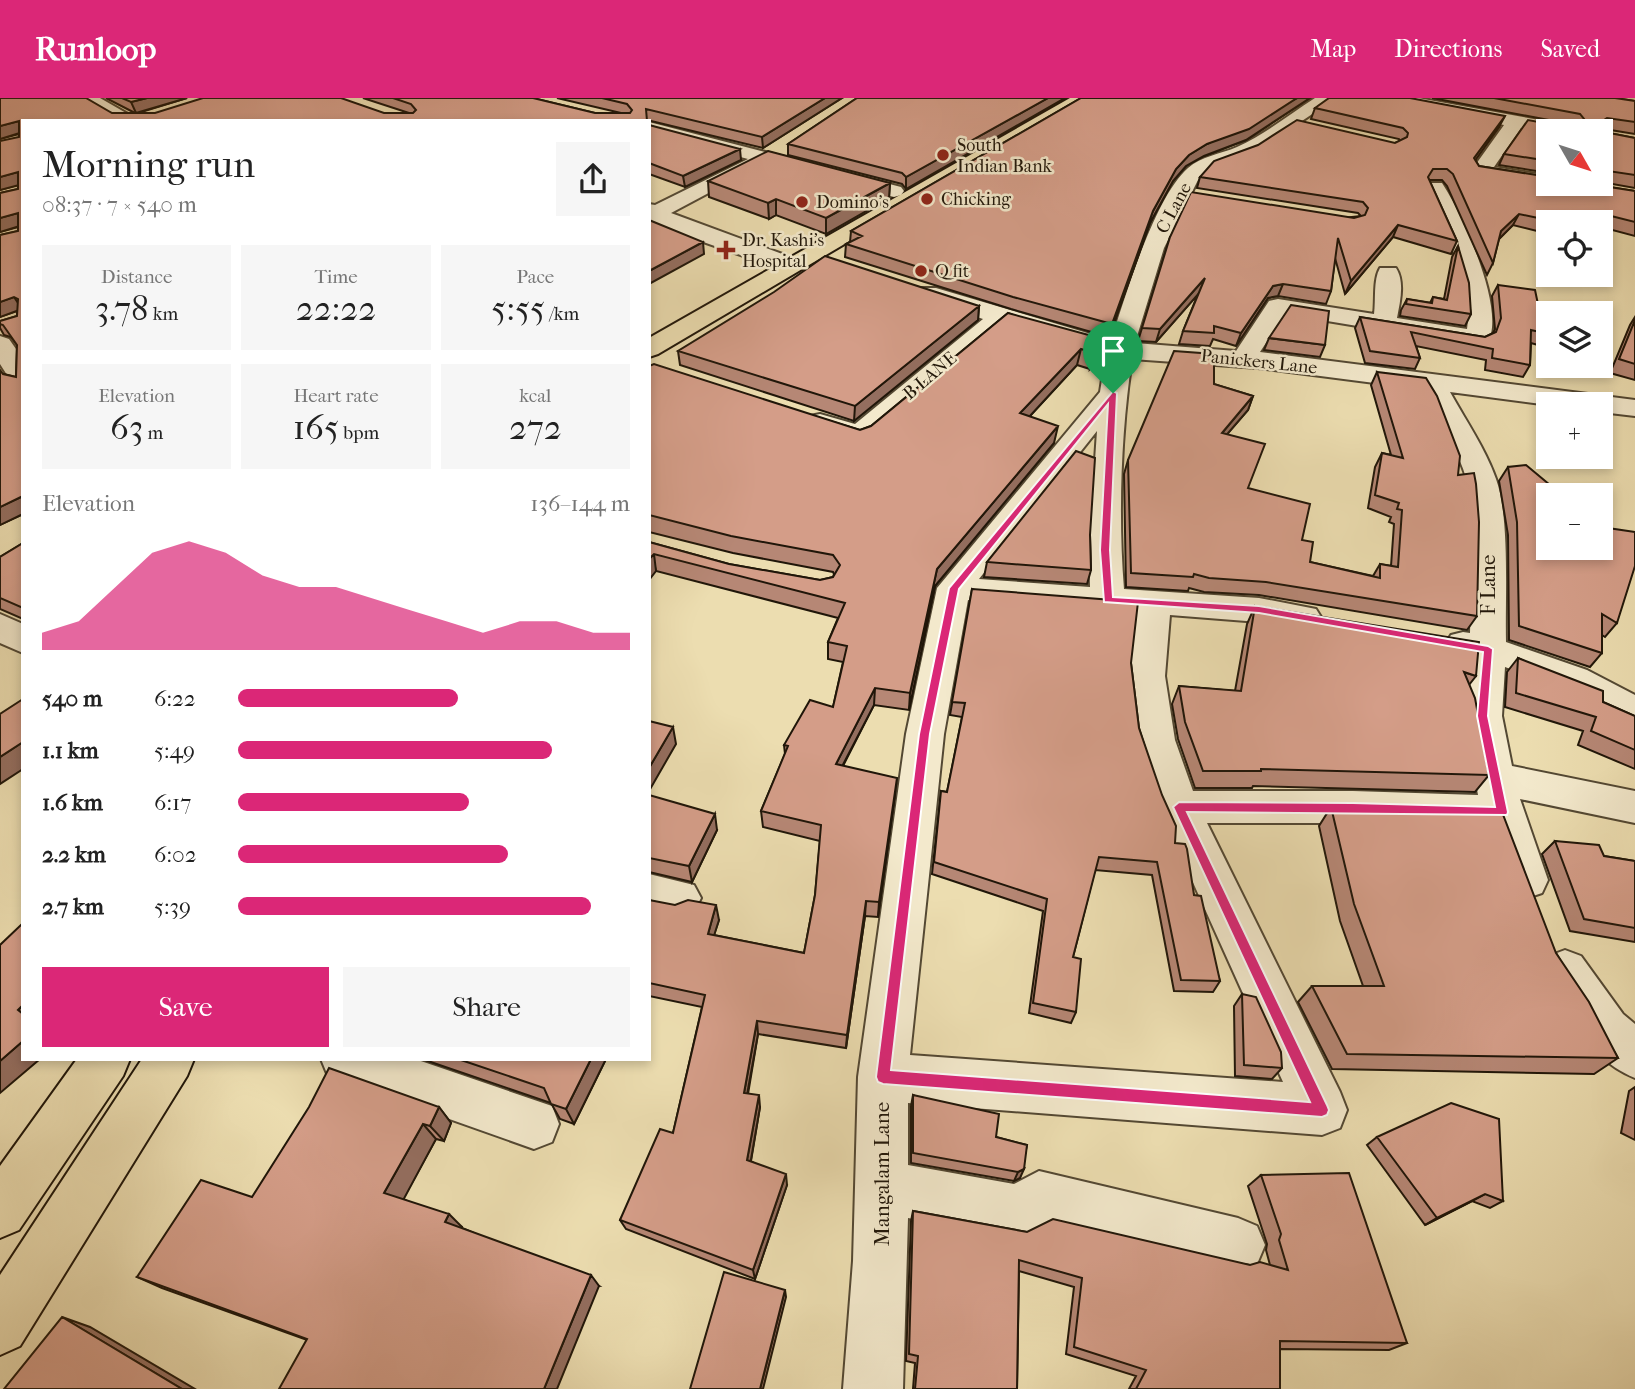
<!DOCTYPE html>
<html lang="en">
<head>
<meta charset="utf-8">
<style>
  body { margin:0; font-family:"IM FELL French Canon",serif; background:#f6f6f6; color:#222; height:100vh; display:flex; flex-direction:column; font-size:26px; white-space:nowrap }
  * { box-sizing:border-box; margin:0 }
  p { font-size:23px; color:#767676 }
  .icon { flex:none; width:38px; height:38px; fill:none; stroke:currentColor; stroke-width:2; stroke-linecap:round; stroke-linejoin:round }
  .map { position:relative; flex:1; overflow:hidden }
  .side { position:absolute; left:21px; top:21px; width:630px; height:942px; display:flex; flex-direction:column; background:#fff; border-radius:0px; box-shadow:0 4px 10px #0003 }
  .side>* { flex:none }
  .needle { width:46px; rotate:129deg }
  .fabs { position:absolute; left:1536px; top:21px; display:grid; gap:14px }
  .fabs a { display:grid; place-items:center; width:77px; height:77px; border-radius:0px; background:#fff; box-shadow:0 4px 10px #0003; font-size:35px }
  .pin { position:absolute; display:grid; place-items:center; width:60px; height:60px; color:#fff; margin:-72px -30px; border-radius:50% 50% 50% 0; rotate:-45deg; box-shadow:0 0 7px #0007 }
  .pin .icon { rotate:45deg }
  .round { display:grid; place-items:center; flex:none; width:74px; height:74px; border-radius:0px; background:#f6f6f6 }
  .overview { display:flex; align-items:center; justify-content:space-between; height:119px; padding:0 21px }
  h1 { font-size:38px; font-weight:600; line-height:52px }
  .metrics { display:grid; grid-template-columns:repeat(3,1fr); gap:10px; height:119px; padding:7px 21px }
  .metrics div { display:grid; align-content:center; border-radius:0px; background:#f6f6f6; text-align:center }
  .metrics b { font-size:35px; font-weight:600 }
  .metrics small { font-size:19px; font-weight:400 }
  .metrics p { font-size:19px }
  .chart { height:196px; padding:14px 21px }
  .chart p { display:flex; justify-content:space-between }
  .chart svg { width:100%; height:126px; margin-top:7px; fill:#db2777; opacity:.7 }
  .primary-button { display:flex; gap:14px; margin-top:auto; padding:14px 21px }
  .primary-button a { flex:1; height:80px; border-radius:0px; background:#db2777; color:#fff; font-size:28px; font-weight:600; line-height:80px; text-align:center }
  .primary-button a+a { background:#f6f6f6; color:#222 }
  ul { padding:0 21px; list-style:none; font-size:23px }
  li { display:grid; grid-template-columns:112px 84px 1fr; align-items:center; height:52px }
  li i { height:18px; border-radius:9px; background:#db2777 }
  header { display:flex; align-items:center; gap:42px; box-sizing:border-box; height:98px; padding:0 35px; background:#db2777; color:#fff }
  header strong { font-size:33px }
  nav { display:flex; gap:38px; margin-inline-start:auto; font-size:24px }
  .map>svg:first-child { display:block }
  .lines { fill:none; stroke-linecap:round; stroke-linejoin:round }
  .minor-casing { stroke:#534833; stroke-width:4 }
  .major-casing { stroke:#201609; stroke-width:4 }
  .minor { fill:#f3e9cc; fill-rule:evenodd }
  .major { fill:#ecddb0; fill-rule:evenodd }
  .wall { fill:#b68775; stroke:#201609; stroke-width:2 }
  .shaded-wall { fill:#946e5f; stroke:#201609; stroke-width:2 }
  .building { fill:#d49d88; stroke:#201609; stroke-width:2 }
  .route { fill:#db2777; stroke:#fff; stroke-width:2; fill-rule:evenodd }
  .poi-dot { fill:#8f2418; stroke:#f3e9cc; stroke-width:2.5 }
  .labels { text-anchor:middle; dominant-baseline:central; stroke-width:5; stroke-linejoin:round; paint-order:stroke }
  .far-poi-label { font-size:18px; fill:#201609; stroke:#f3e9cc; text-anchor:start }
  .far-street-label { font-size:18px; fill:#201609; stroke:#f3e9cc }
  .street-label { font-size:21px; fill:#201609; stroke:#f3e9cc }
</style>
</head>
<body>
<header>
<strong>Runloop</strong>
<nav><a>Map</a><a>Directions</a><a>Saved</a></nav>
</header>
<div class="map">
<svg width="1635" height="1291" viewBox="0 0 1635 1291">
  <rect width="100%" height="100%" fill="#ecddb0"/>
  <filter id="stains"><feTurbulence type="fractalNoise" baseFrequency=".00286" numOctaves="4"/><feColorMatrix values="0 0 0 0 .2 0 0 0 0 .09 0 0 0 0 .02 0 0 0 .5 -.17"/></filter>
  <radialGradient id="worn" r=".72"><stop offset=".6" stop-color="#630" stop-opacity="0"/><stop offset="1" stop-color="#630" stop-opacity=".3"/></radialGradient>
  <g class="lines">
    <g class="minor-casing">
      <path id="minor" d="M77 0H100L140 23H117Z
        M1315 0H1336L1253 56 1209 72 1199 80 1164 150 1135 245 1236 253 1269 203 1278 201 1374 216C1376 202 1373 182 1380 170H1396C1405 184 1400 204 1397 220L1467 231C1474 187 1442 128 1425 89L1428 85H1442C1461 113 1508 215 1487 245L1478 248 1285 216 1260 254 1635 302V318L1601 314V306L1549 307 1450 294C1466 323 1485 350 1496 381 1510 419 1505 500 1506 544L1587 572 1635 597V629L1622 625 1562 590 1505 569 1502 618 1512 668 1635 693V725L1520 701 1548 782 1542 795 1527 800 1512 795 1487 730 1353 725H1207L1340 994 1347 1012 1340 1030 1322 1037 908 1005V1067L1014 1086 1039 1073 1238 1120 1257 1128 1265 1147 1257 1166 1238 1174 1046 1128 1021 1141 908 1120 903 1291H843L853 1163 858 979 906 636 937 490 1100 294 1106 256 1005 228 869 343C855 347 815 336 806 324L810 318 820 316 855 326 983 221 920 200 916 195 920 190H936L1111 242C1126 197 1154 100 1188 70 1201 58 1221 56 1237 49 1264 37 1290 16 1315 0ZM1132 261 1258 270 1421 291C1437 320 1458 350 1467 383 1478 422 1471 493 1470 535L1463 534 1451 537 1445 546 1451 555 1469 560 1464 618 1478 697 1353 693H1193L1175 642 1165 578 1170 517 1259 524 1304 531 1316 527 1321 519 1316 511 1259 500 1124 491C1118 417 1121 334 1132 261ZM1097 333 1089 452 1090 489 979 481ZM968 502 1136 515 1129 578 1137 642 1159 709 1283 984 910 957 944 636Z
        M1381 0H1418L1567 27 1576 33 1549 35 1521 30 1494 69 1549 78V86H1558L1556 88 1549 90 1481 79 1474 77 1471 73 1504 27 1390 5Z
        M649 24 901 89 904 93 901 97 894 99 765 65 671 115 785 157 788 162 785 167H769L669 132 649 121V106L655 107 748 61 649 35Z
        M0 238 9 241 23 261V290L14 288 0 266Z
        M0 516 23 526V555L0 545Z
        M649 776 694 787 701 800 694 813 679 819 649 814Z
        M1565 852 1581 858 1623 916 1635 926V980C1591 962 1561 915 1542 873L1549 858Z
        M321 961H415L552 1008 559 1026 552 1044 534 1051 328 978Z"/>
    </g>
    <g class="major-casing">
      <path id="major" d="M1070 0H1092L658 256 649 259V240Z
        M77 961H130L123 978 19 1132 0 1140V1068Z
        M142 961H194L187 978 20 1248 0 1257V1177Z"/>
    </g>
    <use href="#minor" class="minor"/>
    <use href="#major" class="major"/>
  </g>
  <path class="wall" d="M0 0 112 15H135L106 0H187L138 15H409L363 0H533L595 15H621L557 0H842L763 50 647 22 23 23V416L0 427 4 276 16 279 17 247 11 239 4 237 0 230V223L17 218V213L0 219V137L18 133V129L0 134V95L18 91V87L0 92 19 39V36L0 41Z
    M857 0H1065L906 91 902 86 788 57V46Z
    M1081 0H1310L1246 42 1204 58 1186 68 1173 83 1150 125 1109 239 1011 211 845 159 846 146 850 144 851 133Z
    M1432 0H1615L1635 3V36L1604 31V34L1635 40V90L1601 84V33H1549V75L1499 67 1504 56 1555 27 1570 26Z
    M1315 10 1499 29 1475 62 1479 68 1635 93V138L1601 129V124H1549V136L1513 127 1499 141 1493 165 1487 177 1447 88 1442 82H1429L1457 143 1451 156 1393 139 1345 196 1335 160 1331 193 1326 206 1278 198 1268 200 1236 248 1213 241 1210 248 1179 246 1183 233 1198 196 1156 244 1138 243 1170 139 1361 118 1358 115 1197 90 1200 79 1395 45 1400 43 1399 41 1311 21Z
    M649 27 741 62 685 89 649 76Z
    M708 83 890 85 889 100 826 136 776 117 769 121 709 99Z
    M1458 148 1471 216 1465 228 1400 218 1401 212 1407 201 1430 205 1433 199 1444 201 1452 159Z
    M1498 187 1544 235 1538 247 1531 245 1530 267 1523 279 1485 272 1486 262 1416 248 1420 260 1415 271 1365 265 1355 230 1360 219 1485 239 1493 235 1495 231 1492 198Z
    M979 208 978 222 854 323 680 267 678 253Z
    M1008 215 1105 253 1101 269 1094 267 1090 271 1077 267 1030 318 1054 345 935 488 909 612 874 607 843 668 895 696 878 819 865 818 846 950 758 936 748 996 760 1009 751 1063 787 1087 755 1181 626 1131 620 1122 673 1035 702 909 649 898V802L719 822 714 837 804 855 815 797 820 743 763 729 761 713 785 656 784 647 833 609 843 564 828 561V544L838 520 656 473 649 444 729 466 820 482 833 479 834 476 833 474 733 455 649 434V268L860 332 871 328Z
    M1635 219V282L1610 275 1630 227Z
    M1269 240 1325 247 1320 259 1264 252Z
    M1377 274 1458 377 1477 518 1467 532 1259 497 1204 494 1189 490 1188 493 1126 489 1124 376 1128 362 1214 286 1253 298 1248 312 1227 336 1248 390 1302 442 1310 464 1373 478 1380 466 1391 468 1394 426 1389 424 1391 419 1368 410 1375 369 1382 355 1391 357 1371 287Z
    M1508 369 1617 525 1605 539 1602 537V555L1590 569 1509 542 1508 437 1499 383Z
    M1090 437 1091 472 1087 486 984 479 987 464Z
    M23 445V521L0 511V459Z
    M972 491 1131 565 1139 630 1175 745 1194 797 1220 883 1213 894 1174 893 1152 777 1095 772 1073 859 1076 914 1071 925 1029 915 1043 813 932 776 941 693 947 694 962 619 950 617Z
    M1255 508 1476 578 1469 587 1489 677 1475 694 1253 688 1252 690H1195L1178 641 1172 606 1179 588 1235 593 1247 526Z
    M1518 560 1603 604 1635 618V671L1578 647 1583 633 1505 609 1507 574Z
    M649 697 717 732 692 784 649 774Z
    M1331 709 1556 855 1618 960 1594 976 1332 971 1298 904 1312 888H1363L1340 823 1319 728Z
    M1555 743 1604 758 1635 763V844L1570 833 1542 756Z
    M1242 896 1282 970 1272 981 1235 978 1234 908Z
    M422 961H606L574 1026 560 1021 551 1005Z
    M1635 989V1042L1621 1035 1629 993Z
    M913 997 996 1039 1027 1047 1020 1080 1014 1083 911 1065V1008Z
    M439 1009 451 1025 444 1043 436 1041 403 1101 462 1129V1130L599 1188 307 1242 162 1190 137 1179Z
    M1377 1039 1503 1103 1490 1110 1472 1103 1425 1127 1367 1047Z
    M1261 1077 1407 1245 1389 1252 1280 1251V1291H1129L1136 1278 1066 1256 1074 1189 1019 1173 1017 1291H913L915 1265 906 1263 911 1123 913 1113 1027 1134 1250 1167H1270L1266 1152 1267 1146 1248 1088Z"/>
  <path class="shaded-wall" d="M147 0H187L136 15 131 4Z
    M825 0H842L763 50 762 39Z
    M1048 0H1065L906 91V79Z
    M1297 0H1310L1246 42 1204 58 1186 68 1173 83 1150 125 1109 239 1112 226 1153 113 1176 71 1189 57 1207 46Z
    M1505 18 1499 29 1469 71 1474 60Z
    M19 23 23 34 0 41V28Z
    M740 51 741 62 685 89 683 78Z
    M18 74 23 86 0 92V79Z
    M890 85 889 100 826 136V120Z
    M776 101V117L769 121 768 105Z
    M18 115 23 127 0 134V120Z
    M1519 116 1513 127 1495 145 1501 133Z
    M1398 127 1393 139 1345 196 1351 183Z
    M703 144 704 156 649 186V173Z
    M1205 180 1201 193 1156 244 1160 231Z
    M1283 186 1278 198 1268 200 1236 248 1241 235 1273 188Z
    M14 199 22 211 0 219V204Z
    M979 208 978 222 854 323 855 308Z
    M1081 251 1077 267 1017 332 1020 315Z
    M1098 251 1094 267 1090 271 1093 255Z
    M1253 298 1248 312 1217 348 1222 335Z
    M1058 328 1054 345 935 488 909 612 910 595 937 471Z
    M23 398V416L0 427V409Z
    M654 456 656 473 649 482V461Z
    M875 590 874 607 835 682 836 666Z
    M673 629 676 646 649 693V670Z
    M23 644V671L0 686V659Z
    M897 680 895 696 878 819 879 804Z
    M715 716 717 732 692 784 689 768Z
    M866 803 865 818 846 950 847 937Z
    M716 807 719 822 710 850 708 836Z
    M23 907V916L18 912Z
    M757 923 758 936 745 1008 744 995Z
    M23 943V961H40L0 995V963Z
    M591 961H606L574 1026 566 1011Z
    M759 997 760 1009 749 1073 747 1062Z
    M439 1009 451 1025 444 1043 430 1028Z
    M423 1026 436 1041 400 1108 384 1095Z
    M1024 1071 1020 1080 1014 1083 1018 1074Z
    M786 1076 787 1087 755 1181 753 1172Z
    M1485 1096 1472 1103 1425 1127 1437 1120Z
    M449 1116 462 1129 459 1137 445 1124Z
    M591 1177 599 1188 557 1291H544Z
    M785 1192 786 1199 763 1291H760Z
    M62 1219 90 1229 195 1291H182Z"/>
  <path class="building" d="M0 0H86L112 15H155L203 0H341L384 15H413L416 12 411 6 393 0H533L595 15H630L632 12 627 6 602 0H825L762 39 646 11 647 23H23V398L0 409V272L3 276 16 279 17 247 3 227 0 226V223L17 218 18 201 14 199 0 204V137L18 133V115L0 120V95L18 91V74L0 79V43L19 39V23L0 28Z
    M122 0H147L131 4Z
    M857 0H1048L906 79 902 75 788 46Z
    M1081 0H1297L1249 31 1207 46 1189 57 1176 71 1153 113 1112 226 1013 199 846 146 862 138 851 133Z
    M1329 0H1410L1505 18 1474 60 1479 68 1549 79V86H1590L1635 93V124L1599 115 1594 124H1557L1519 116 1501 133 1493 165 1453 76 1447 71H1433L1428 79 1457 143 1398 127 1351 183 1338 140 1331 193 1283 186 1273 188 1241 235 1214 228V235L1183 233 1205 180 1160 231 1142 230 1170 139 1191 94 1354 120 1365 117 1368 110 1363 104 1200 79 1214 63 1258 47 1297 22 1395 45 1407 39 1408 35 1403 30 1315 10Z
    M1494 0H1615L1635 3V24L1607 20 1604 22V34L1635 40V77L1601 72V33H1549V63L1504 56 1528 22 1555 27 1582 25 1584 21 1580 16Z
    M649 27 740 51 683 78 649 65Z
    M768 53 890 85 826 120 776 101 768 105 708 83Z
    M649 122 703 144 649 173Z
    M1458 148 1469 185 1471 216 1406 206 1407 201 1432 205 1433 199 1447 202Z
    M825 158 979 208 855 308 678 253 774 194Z
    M1498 187 1535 192 1544 235 1531 232 1530 267 1492 260 1493 251 1411 234 1420 260 1370 253 1360 219 1485 239 1496 234 1501 220Z
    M1291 207 1329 213 1325 247 1269 240Z
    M1008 215 1107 242 1105 253 1098 251 1093 255 1081 251 1020 315 1058 328 937 471 910 595 875 590 836 666 897 680 879 804 866 803 847 937 757 923 744 995 759 997 747 1062 786 1076 753 1172 620 1122 660 1031 673 1035 705 897 649 885V802L675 807 688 802 716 807 708 836 804 855 815 797 821 727 761 713 788 648 784 647 810 602 833 609 847 548 828 544 845 505 654 456 649 461V444L729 466 820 482 833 479 840 467 833 457 731 438 649 417V268L654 266 860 332 871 328Z
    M1635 222V266L1619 261Z
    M1174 253 1214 256V286L1253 298 1222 335 1265 346 1248 390 1310 406 1302 442 1313 444 1310 464 1380 480V466L1398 469 1402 412 1397 411 1399 405 1375 397 1382 355 1403 360 1377 274 1426 280 1437 298 1460 358 1458 377 1474 375 1476 386 1479 424 1477 518 1266 484 1209 480 1194 476 1193 479 1131 475 1128 362Z
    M1076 353 1095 360 1090 437 1091 472 987 464Z
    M1526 367 1562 397H1549V450H1601V429L1635 434V468L1617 525 1602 516V555L1519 528 1517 424 1508 369Z
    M23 445V510L0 500V459Z
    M972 491 1138 504 1131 565 1139 630 1162 697 1176 728 1175 745 1185 746 1187 751 1194 797 1201 798 1220 883 1181 882 1157 764 1099 759 1073 859 1081 861 1076 914 1033 905 1047 801 934 764 941 693 947 694 965 605 952 604Z
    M1255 508 1479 544 1476 578 1464 574 1475 600 1489 677 1261 671V673H1203L1185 624 1179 588 1241 593Z
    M1518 560 1603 593V604L1635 618V652L1591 633 1596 619 1516 595Z
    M23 601V644L0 659V616Z
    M649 623 673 629 649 670Z
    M649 697 715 716 689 768 649 760Z
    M1331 709 1502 714 1556 855 1589 904 1618 960 1347 956 1312 888H1384L1354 806Z
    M1555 743 1599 747 1604 758 1635 763V830L1584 821Z
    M23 825V907L18 912 23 916V943L0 963V847Z
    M1242 896 1256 899 1281 954 1282 970 1244 967Z
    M458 961H591L566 1011 551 1006 544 990Z
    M329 970 439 1009 430 1028 423 1026 384 1095 449 1116 445 1124 591 1177 544 1291H279L307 1241 137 1179 201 1082 252 1099 309 1009Z
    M913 997 999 1016 996 1039 1027 1047 1024 1071 1018 1074 913 1055Z
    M1451 1005 1499 1021 1503 1103 1485 1096 1437 1120 1377 1039Z
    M1349 1075 1407 1245 1280 1243V1291H1136L1146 1272 1074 1249 1082 1180 1019 1162 1017 1291H915L918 1258 909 1256 913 1113 1027 1134 1053 1121 1250 1167 1260 1164 1288 1172 1279 1142 1281 1136 1261 1077Z
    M724 1174 785 1192 760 1291H690Z
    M62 1219 182 1291H4Z"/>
  <path class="route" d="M1113 293 1117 295 1110 452 1113 499 1259 508 1488 548 1493 551 1488 618 1508 714 1507 717 1187 714 1327 1007 1329 1012 1327 1017 1322 1019 883 986 878 984 876 979 919 636 949 490ZM1108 306 1100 452 1104 504 1259 515 1483 554 1477 618 1495 709 1353 705 1179 704 1173 709 1310 1004 891 972 930 636 959 491Z"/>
  <g class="poi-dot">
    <circle cx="943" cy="57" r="7"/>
    <circle cx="927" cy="101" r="7"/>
    <circle cx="802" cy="104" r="7"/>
    <path d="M722.5 141.5h7v7h7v7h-7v7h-7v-7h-7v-7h7z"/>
    <circle cx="921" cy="173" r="7"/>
  </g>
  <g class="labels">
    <g class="far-poi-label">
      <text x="957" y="47">South<tspan x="957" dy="21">Indian Bank</tspan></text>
      <text x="941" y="101">Chicking</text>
      <text x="816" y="104">Domino's</text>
      <text x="742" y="142">Dr. Kashi's<tspan x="742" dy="21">Hospital</tspan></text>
      <text x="935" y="173">Q fit</text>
    </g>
    <g class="far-street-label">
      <text transform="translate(1174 110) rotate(-62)">C Lane</text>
      <text transform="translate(1259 264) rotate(6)">Panickers Lane</text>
      <text transform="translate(930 278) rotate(-40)">B LANE</text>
    </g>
    <g class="street-label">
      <text transform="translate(1488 487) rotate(-90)">F Lane</text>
      <text transform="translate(882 1076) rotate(-90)">Mangalam Lane</text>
    </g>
  </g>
  <rect width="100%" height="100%" filter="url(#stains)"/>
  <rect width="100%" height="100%" fill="url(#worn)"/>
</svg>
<div class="fabs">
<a><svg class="needle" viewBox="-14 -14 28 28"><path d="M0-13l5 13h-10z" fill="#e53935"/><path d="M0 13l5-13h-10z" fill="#767676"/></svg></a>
<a><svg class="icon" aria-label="locate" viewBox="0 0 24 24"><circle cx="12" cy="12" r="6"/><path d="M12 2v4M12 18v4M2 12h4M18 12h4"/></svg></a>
<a><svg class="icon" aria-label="layers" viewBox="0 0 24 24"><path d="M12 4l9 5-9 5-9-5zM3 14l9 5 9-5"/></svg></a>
<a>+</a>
<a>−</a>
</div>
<div class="pin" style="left:1113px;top:295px;background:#1e9e55"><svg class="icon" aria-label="arrive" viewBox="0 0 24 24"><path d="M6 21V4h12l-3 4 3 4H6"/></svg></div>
<section class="side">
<div class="overview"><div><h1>Morning run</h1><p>08:37 · 7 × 540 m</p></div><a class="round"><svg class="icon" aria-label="share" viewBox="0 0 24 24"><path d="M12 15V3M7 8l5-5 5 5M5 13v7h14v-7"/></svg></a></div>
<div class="metrics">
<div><p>Distance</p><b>3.78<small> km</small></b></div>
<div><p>Time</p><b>22:22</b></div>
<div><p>Pace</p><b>5:55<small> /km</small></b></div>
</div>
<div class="metrics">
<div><p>Elevation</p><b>63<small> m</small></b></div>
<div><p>Heart rate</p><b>165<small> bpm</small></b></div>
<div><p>kcal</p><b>272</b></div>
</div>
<div class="chart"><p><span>Elevation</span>136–144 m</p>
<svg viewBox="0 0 160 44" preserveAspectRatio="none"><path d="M0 44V38L10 34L20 22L30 10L40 6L50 10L60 18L70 22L80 22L90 26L100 30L110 34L120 38L130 34L140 34L150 38L160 38V44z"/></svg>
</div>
<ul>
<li><b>540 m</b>6:22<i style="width:56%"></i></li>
<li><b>1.1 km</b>5:49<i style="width:80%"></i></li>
<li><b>1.6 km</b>6:17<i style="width:59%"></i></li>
<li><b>2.2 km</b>6:02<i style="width:69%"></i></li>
<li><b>2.7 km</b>5:39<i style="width:90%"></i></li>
</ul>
<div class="primary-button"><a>Save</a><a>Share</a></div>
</section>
</div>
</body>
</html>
